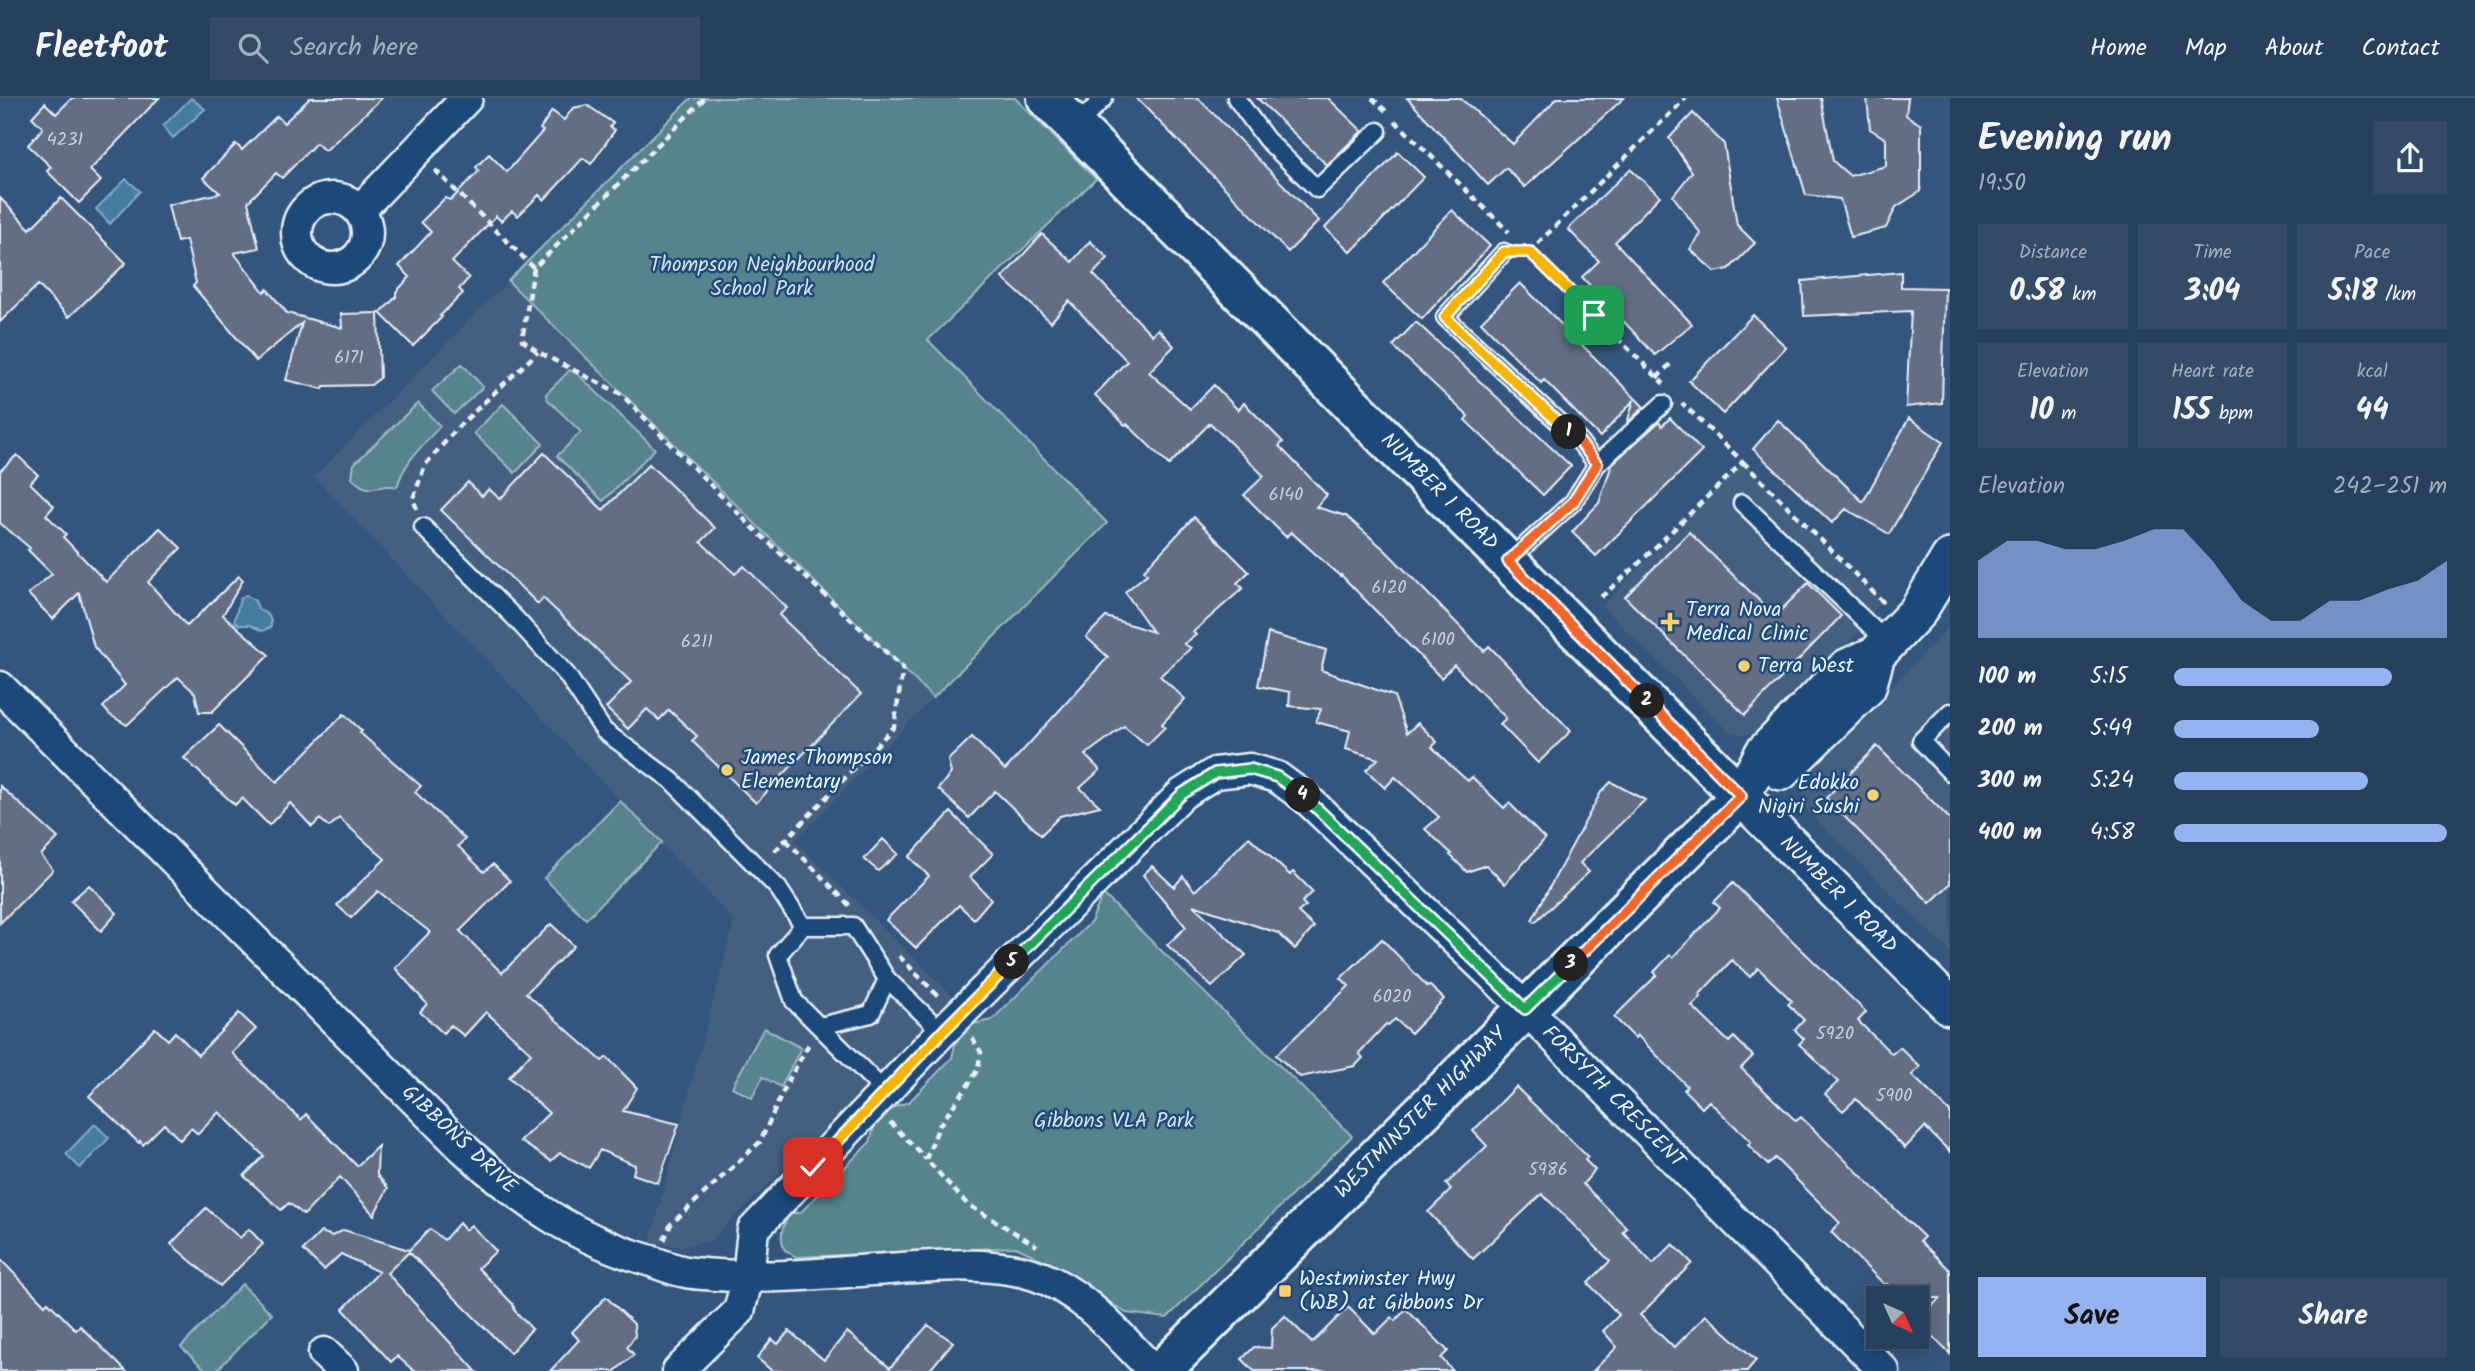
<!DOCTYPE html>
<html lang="en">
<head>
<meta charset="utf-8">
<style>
  body { margin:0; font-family:Kalam,sans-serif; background:#334b67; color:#f1f3f6; height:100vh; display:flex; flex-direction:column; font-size:26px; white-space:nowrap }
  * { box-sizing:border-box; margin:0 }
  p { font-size:23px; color:#a4afbc }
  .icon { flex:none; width:38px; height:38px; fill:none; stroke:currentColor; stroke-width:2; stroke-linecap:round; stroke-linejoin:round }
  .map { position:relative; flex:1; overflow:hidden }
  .side { display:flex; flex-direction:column; background:#27405e; width:525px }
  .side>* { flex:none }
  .needle { width:46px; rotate:135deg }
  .buttons { position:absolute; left:1866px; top:1188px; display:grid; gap:14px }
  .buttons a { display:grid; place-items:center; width:63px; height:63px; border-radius:0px; background:#27405e; box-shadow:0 4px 18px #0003,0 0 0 2px #435973; font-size:35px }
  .pin { position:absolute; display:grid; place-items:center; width:60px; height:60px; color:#fff; margin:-30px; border-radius:14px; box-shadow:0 4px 10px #0006 }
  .km { position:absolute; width:35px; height:35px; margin:-18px; border-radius:50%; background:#222; color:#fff; font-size:19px; line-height:35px; text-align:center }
  .round { display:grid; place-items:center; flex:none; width:74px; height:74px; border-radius:0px; background:#334b67 }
  .headline { display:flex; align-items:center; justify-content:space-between; height:119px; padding:0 28px }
  h1 { font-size:38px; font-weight:700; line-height:52px }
  .metrics { display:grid; grid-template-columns:repeat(3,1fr); gap:10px; height:119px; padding:7px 28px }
  .metrics div { display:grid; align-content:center; border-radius:0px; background:#334b67; text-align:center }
  .metrics b { font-size:30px; font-weight:700 }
  .metrics small { font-size:19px; font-weight:400 }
  .metrics p { font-size:19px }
  .chart { height:196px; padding:14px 28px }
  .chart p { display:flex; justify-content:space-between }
  .chart svg { width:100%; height:126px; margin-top:7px; fill:#95b2f1; opacity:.7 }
  .cta { display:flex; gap:14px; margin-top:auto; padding:14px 28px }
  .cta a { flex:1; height:80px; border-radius:0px; background:#95b2f1; color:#111; font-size:28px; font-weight:700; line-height:80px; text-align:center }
  .cta a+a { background:#334b67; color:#f1f3f6 }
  ul { padding:0 28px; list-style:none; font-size:23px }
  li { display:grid; grid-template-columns:112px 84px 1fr; align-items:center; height:52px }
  li i { height:18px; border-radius:9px; background:#95b2f1 }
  header { display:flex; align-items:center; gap:42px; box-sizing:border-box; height:98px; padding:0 35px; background:#27405e; border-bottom:2px solid #435973 }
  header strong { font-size:33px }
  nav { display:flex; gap:38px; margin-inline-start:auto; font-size:24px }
  .search { width:490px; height:63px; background:#334b67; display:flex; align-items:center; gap:18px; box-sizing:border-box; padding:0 24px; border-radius:0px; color:#a4afbc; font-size:26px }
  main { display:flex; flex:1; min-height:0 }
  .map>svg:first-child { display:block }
  .built { fill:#455f81 }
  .green { fill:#56838c; stroke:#9fbac2; stroke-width:2 }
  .water { fill:#457da0; stroke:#86abc3; stroke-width:2 }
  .building { fill:#646e84; stroke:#e8f1f8; stroke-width:2 }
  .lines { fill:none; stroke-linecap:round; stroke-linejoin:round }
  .service-casing { stroke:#e8f1f8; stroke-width:21 }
  .minor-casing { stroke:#e8f1f8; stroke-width:35 }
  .tertiary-casing { stroke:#e8f1f8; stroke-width:42 }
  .secondary-casing { stroke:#e8f1f8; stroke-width:44 }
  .path { stroke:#e8f1f8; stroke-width:4.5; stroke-dasharray:7 5; stroke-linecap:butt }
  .service { stroke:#1f4a7a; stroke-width:16 }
  .minor { stroke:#1f4a7a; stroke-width:30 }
  .tertiary { stroke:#1f4a7a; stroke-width:37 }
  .secondary { stroke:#1f4a7a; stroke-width:38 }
  .split-1-casing { stroke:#fff; stroke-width:14 }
  .split-2-casing { stroke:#fff; stroke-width:14 }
  .split-3-casing { stroke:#fff; stroke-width:14 }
  .split-4-casing { stroke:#fff; stroke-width:14 }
  .split-5-casing { stroke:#fff; stroke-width:14 }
  .split-6-casing { stroke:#fff; stroke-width:14 }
  .split-1 { stroke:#f5b400; stroke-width:9 }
  .split-2 { stroke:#f0652b; stroke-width:9 }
  .split-3 { stroke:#f0652b; stroke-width:9 }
  .split-4 { stroke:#22a559; stroke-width:9 }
  .split-5 { stroke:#22a559; stroke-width:9 }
  .split-6 { stroke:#f5b400; stroke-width:9 }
  .poi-dot { fill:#ffd166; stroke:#1f4a7a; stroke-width:2.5 }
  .labels { text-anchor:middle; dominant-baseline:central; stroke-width:5; stroke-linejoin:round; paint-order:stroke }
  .number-label { font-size:18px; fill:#c7d0db }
  .park-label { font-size:21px; fill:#d2e0e8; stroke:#1f4a7a }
  .street-label { font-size:21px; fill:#e8f1f8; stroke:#1f4a7a }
  .poi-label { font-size:21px; fill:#e8f1f8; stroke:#1f4a7a; text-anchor:start }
</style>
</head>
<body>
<header>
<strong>Fleetfoot</strong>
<div class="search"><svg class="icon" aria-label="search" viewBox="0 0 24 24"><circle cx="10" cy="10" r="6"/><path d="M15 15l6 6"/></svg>Search here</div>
<nav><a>Home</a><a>Map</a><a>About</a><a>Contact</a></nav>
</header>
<main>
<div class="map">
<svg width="1950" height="1273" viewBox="0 0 1950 1273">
  <rect width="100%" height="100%" fill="#34557d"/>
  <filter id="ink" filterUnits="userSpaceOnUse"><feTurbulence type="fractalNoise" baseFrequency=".0143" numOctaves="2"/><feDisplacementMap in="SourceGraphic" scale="14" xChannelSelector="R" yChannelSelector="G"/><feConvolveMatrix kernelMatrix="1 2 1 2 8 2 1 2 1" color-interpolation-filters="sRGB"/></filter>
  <g filter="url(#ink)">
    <path class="built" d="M508 183 933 600 795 743 957 902 710 1143 680 1149 650 1144 734 823 314 379Z
      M1743 364 1881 504 1858 535 1758 634 1744 637 1728 633 1602 508Z
      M1950 528V854L1808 714 1803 700 1804 683 1817 666Z"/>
    <path class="green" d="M691 0H1015L1096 81 928 242 1107 425 933 600 508 183Z
      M462 266 483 289 454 316 432 293Z
      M570 272 581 279 655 351 603 403 557 358 581 334 547 301 546 296Z
      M418 305 440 328C423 347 404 364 397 389 376 384 372 400 352 380L354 366Z
      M503 306 543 346 515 375 474 335Z
      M620 703 662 744 586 821 544 780Z
      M1103 796 1352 1038 1167 1220 1126 1215 1056 1168 1016 1149 796 1159 784 1151C779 1136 782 1128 791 1115H800L870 1044 876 1022 887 1011 909 1004 952 960 957 938 968 927 992 922 1091 824Z
      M764 930 801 950 781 989 763 979 752 1000 732 989Z
      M242 1186 272 1216 216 1273H207L181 1249Z"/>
    <path class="water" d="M191 0 205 11 173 40 163 28Z
      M126 81 140 93 110 126 96 111Z
      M246 497 255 503 259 512C268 516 272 518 271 529L262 533 250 527H240L234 524 240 501Z
      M95 1026 109 1040 80 1070 66 1056Z"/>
    <path class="building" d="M72 0H159L90 72 101 83 79 105 47 73 51 69 28 47 43 30 32 19 45 5 56 16Z
      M310 0H382L325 53 316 45 282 80 276 75 248 104 259 150 234 155 264 194 267 191 287 215 342 230 341 216 378 215 380 280 371 287 324 288 323 291 286 282 302 225 256 263 193 188 196 185 186 142 177 144 168 107 220 95 203 80 236 46 242 52 277 18 284 25Z
      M1136 0H1198L1319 123 1288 154Z
      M1257 0H1328L1362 33 1327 67Z
      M1407 0H1460L1513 46 1557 0H1624L1525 89 1506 70 1488 87Z
      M1777 0H1821L1833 63 1850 78 1886 68V41L1870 31 1867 0H1908L1906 17 1921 27V93L1896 109 1886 130 1851 139 1840 101 1806 97Z
      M587 7 613 25 610 29 615 32 591 66 583 60 544 102 539 97 518 118 512 113 501 123 496 118 452 164 469 180 459 191 463 195 440 218 442 219 413 248 380 215 396 199V194L410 179 399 168 431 134 421 124 445 100 451 102 479 73 476 69 489 56 507 74 543 33 540 31 552 13 564 22 573 10Z
      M1693 15 1724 46 1737 127 1755 145 1729 171 1715 174 1690 151 1701 136 1673 98 1692 74 1669 40Z
      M1398 54 1424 79 1351 154 1325 130Z
      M1630 71 1660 98 1615 144 1692 226 1655 257 1582 179 1599 163 1568 131Z
      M0 100 30 131 61 100 126 165 69 219 38 187 0 224Z
      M1452 112 1490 148 1422 221 1383 185Z
      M1042 136 1072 164 1090 143 1108 160 1093 176 1152 237 1158 231 1174 248 1149 274 1190 311 1214 287 1238 312 1244 305 1283 344 1279 348 1327 397 1316 409 1346 418 1385 452 1484 553 1489 548 1571 633 1538 665 1500 626 1506 620 1454 567 1441 580 1341 477 1340 478 1291 434 1286 439 1244 397 1264 378 1210 325 1169 367 1127 326 1125 327 1095 297 1127 263 1069 203 1051 224 1002 180Z
      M1901 174V189L1945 190 1942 305 1906 309 1911 213 1804 218 1802 183Z
      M1520 185 1644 309 1627 325 1634 302 1600 339 1544 282 1541 285 1481 224Z
      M1753 217 1786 249 1723 316 1689 283Z
      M1416 224 1571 368 1543 397 1465 322 1468 318 1393 248Z
      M1670 320 1702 353 1596 458 1572 434 1599 405 1612 366 1659 324 1662 328Z
      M1909 320 1943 344 1889 436 1846 411 1832 425 1753 351 1778 322 1863 404Z
      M544 355 603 412 649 366 715 430 701 444 735 476 744 468 787 510 779 517 861 596 756 705 692 643 697 638 669 612 659 622 647 611 628 631 606 610 631 584 543 500 538 506 441 412 468 384 482 398 489 391 500 401Z
      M17 357 38 377 30 385 54 408 46 417 66 436 63 439 106 484 160 430 181 450 148 484 187 528 239 478 243 482 223 517 269 557 212 614H199L195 595 178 579 127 627 110 617 103 609 125 587 94 549 79 495 53 521 28 496 52 476 28 452 30 450 0 425V373Z
      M1194 419 1249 474 1237 485 1243 490 1193 534 1196 537 1184 546 1191 550 1160 578 1185 601 1162 626 1165 629 1147 647 1124 628 1085 657 1100 672 1080 690 1100 708 1060 718 1041 737 995 693 969 720 938 691 951 675 948 662 972 639 1005 672 1108 559 1086 539 1106 519 1153 534 1125 494 1147 476 1144 472Z
      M1689 434 1775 518 1808 485 1841 518 1745 617 1625 499Z
      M1268 535 1326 552 1321 572 1394 598 1407 635 1418 625 1437 644 1432 649 1451 668 1468 683 1472 679 1504 710 1509 705 1545 741 1505 786 1486 767 1467 774 1450 757 1452 756 1425 731 1439 719 1395 679 1385 690 1366 672 1378 661 1346 651 1350 633 1316 624 1321 611 1289 608 1290 594 1258 588Z
      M344 616 362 633 360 635 421 688 415 694 465 741 458 748 484 774 493 766 510 783 460 833 502 875 551 826 574 848 526 895 602 963 607 959 637 990 623 1013 679 1026 658 1085 633 1076 635 1067 600 1052 589 1070 560 1055 551 1063 520 1043 549 1015 509 979 531 955 486 914 464 938 451 927 443 935 420 914 427 906 395 870 430 834 378 793 351 820 337 807 385 761 339 720 329 729 320 721 312 729 290 705 269 727 242 700 235 707 184 660 219 627 277 684Z
      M1877 648 1950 721V786L1930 805 1826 700Z
      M1611 684 1645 702 1580 765 1589 774 1535 824 1532 822 1601 694Z
      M0 688 58 740 41 757 53 772 0 825Z
      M951 714 993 756 970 779 991 801 974 821 959 807 916 850 886 822 929 778 909 759Z
      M1249 739 1290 777 1293 774 1313 794 1302 804 1306 808 1298 814 1314 829 1295 851 1278 835 1193 807 1246 857 1212 889 1167 847 1186 829 1143 777 1152 768 1174 789 1183 778 1195 793Z
      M883 741 898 756 878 773 864 761Z
      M1733 785 1866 914 1858 923 1892 956 1900 949 1920 969 1912 977 1950 1014V1054L1925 1029 1905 1050 1856 1001 1843 1013 1825 996 1838 984 1799 946 1804 941 1795 932 1804 922 1788 906 1792 903 1758 870 1750 879 1732 862 1699 897 1701 899 1692 908 1729 944 1734 939 1753 958 1741 970 1796 1023 1801 1019 1924 1139 1920 1143 1950 1172V1256L1917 1223 1940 1200H1902L1887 1186 1886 1188 1831 1134 1840 1125 1775 1060 1768 1067 1748 1047 1751 1044 1709 1003 1702 1010 1684 992 1687 988 1637 937 1635 940 1614 919 1657 877 1654 874 1670 857 1673 859 1720 810 1714 804Z
      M89 787 117 815 101 833 71 803Z
      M1382 841 1427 888 1429 887 1444 901 1411 935 1395 921 1388 927 1386 926 1359 955 1363 960 1355 968 1300 979 1276 957 1349 888 1341 880Z
      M239 915 256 931 232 955 301 1022 306 1016 357 1068 378 1048 377 1077 388 1090 374 1117 340 1079 304 1117 289 1105 281 1112 244 1078 264 1058 219 1014 198 1036 191 1030 180 1042 164 1026 143 1047 140 1043 139 1045 89 998 155 930 168 942 175 934 198 957Z
      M1516 989 1588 1059 1585 1062 1595 1072 1583 1086 1627 1130 1623 1134 1653 1166 1673 1146 1692 1165 1640 1217 1674 1250 1706 1217 1756 1262 1747 1273H1593L1617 1249 1603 1233 1619 1217 1588 1185 1610 1163 1542 1096 1473 1161 1428 1114 1451 1092 1446 1086 1487 1048 1473 1033Z
      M206 1110 240 1140 249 1131 263 1146 220 1188 171 1146Z
      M459 1125 465 1132 471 1127 496 1153 478 1170 513 1206 515 1213 532 1231 510 1255 409 1154 387 1175 476 1273H414L397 1258 391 1264 343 1211 379 1174 341 1156 324 1172 303 1152 321 1134 332 1138 344 1132 409 1152 430 1131 444 1142Z
      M0 1161 45 1207 48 1204 76 1232 80 1228 126 1273H0Z
      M606 1199 634 1226 635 1238 627 1249 634 1257 615 1273H550L579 1242 572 1234Z
      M1348 1209 1375 1236 1392 1219 1395 1223 1406 1211 1448 1253 1441 1260 1453 1273H1254L1242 1261 1254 1249 1271 1250 1272 1230 1285 1218 1312 1245Z
      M928 1227 953 1244 929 1273H772L757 1260 772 1241 778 1246 789 1233 824 1262 847 1234 890 1270Z"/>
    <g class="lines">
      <g class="service-casing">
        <path id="service" d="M1236 0 1266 41 1317 91 1378 33
          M1075 29 1104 0
          M1504 154 1445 219 1578 342 1597 366
          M1742 405 1888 545
          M423 429 514 519 567 577 604 633 671 682 778 790 803 828
          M1508 463 1573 404 1597 366 1663 306
          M1950 614 1921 643 1950 674
          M820 928 871 916 887 881
          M885 994 794 903 778 857 803 828H853L887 881 942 934"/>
      </g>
      <g class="minor-casing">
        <path id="minor" d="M297 135a35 35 0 1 1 70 0a35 35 0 1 1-70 0Z
          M359 113 467 0
          M0 589 462 1049C522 1104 573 1140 651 1163 662 1167 674 1172 686 1174 696 1176 708 1176 718 1177 769 1181 820 1176 872 1172 922 1169 986 1161 1035 1177 1084 1193 1119 1239 1154 1273
          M324 1255 343 1273
          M678 1273 739 1213 748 1179 753 1132 945 931 1182 696 1215 675 1250 671 1277 679 1307 701 1500 885 1884 1273"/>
      </g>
      <g class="tertiary-casing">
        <path id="tertiary" d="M1781 673 1867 589 1876 557
          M1741 698 1764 655 1847 570 1876 557 1918 513 1950 460
          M1741 698 1950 908"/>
      </g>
      <g class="secondary-casing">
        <path id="secondary" d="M1047 0 1741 698 1161 1273"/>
      </g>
      <path class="path" d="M1372 0 1387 14
        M1395 23 1509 134
        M435 72 534 170 705 0
        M1523 147 1664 286
        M1529 154 1686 0
        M534 170 522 242 538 254 621 296 747 424 903 570 894 629 772 756
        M1657 280 1672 264
        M1743 364 1885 506
        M417 411 413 401 425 367 460 327 538 254
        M1601 499 1633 471 1743 364 1682 305
        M786 742 851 809
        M899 858 939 899
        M972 940 981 954 978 970 973 980 939 1028 926 1061 967 1106 1037 1148
        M890 1024 926 1061
        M664 1142 671 1126 760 1044 787 985 810 944"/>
      <use href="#service" class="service"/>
      <use href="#minor" class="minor"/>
      <use href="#tertiary" class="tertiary"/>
      <use href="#secondary" class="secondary"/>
    </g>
  </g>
  <g class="lines" filter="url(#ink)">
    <g class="split-1-casing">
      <path id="split-1" d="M1569 334 1445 219 1504 154H1530L1594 217"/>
    </g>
    <g class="split-2-casing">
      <path id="split-2" d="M1569 334 1578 342 1597 366 1573 404 1508 463 1647 603"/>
    </g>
    <g class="split-3-casing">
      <path id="split-3" d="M1571 866 1741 698 1647 603"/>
    </g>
    <g class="split-4-casing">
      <path id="split-4" d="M1303 697 1525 911 1571 866"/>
    </g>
    <g class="split-5-casing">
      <path id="split-5" d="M1012 864 1182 696 1215 675 1250 671 1277 679 1303 697"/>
    </g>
    <g class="split-6-casing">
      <path id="split-6" d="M813 1069 945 931 1012 864"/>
    </g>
    <use href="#split-1" class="split-1"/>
    <use href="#split-2" class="split-2"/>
    <use href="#split-3" class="split-3"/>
    <use href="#split-4" class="split-4"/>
    <use href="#split-5" class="split-5"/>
    <use href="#split-6" class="split-6"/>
  </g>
  <g class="poi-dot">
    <path d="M1666.5 513.5h7v7h7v7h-7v7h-7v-7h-7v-7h7z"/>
    <circle cx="1744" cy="568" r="7"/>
    <circle cx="727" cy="672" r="7"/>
    <circle cx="1873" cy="697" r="7"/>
    <rect x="1278" y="1186" width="14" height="14" rx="3.5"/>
  </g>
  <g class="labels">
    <g class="number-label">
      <text x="65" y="42">4231</text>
      <text x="349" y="260">6171</text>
      <text x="1286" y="397">6140</text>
      <text x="1389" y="490">6120</text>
      <text x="1438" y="542">6100</text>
      <text x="697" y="544">6211</text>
      <text x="1392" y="899">6020</text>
      <text x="1835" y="936">5920</text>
      <text x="1894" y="998">5900</text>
      <text x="1548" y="1072">5986</text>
    </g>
    <g class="park-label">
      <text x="762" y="167">Thompson Neighbourhood<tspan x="762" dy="24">School Park</tspan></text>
      <text x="1114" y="1023">Gibbons VLA Park</text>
    </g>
    <g class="street-label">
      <text transform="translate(1439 394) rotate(45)">NUMBER 1 ROAD</text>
      <text transform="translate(1838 797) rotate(45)">NUMBER 1 ROAD</text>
      <text transform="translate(1613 999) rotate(45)">FORSYTH CRESCENT</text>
      <text transform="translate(1421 1015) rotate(-45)">WESTMINSTER HIGHWAY</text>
      <text transform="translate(459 1042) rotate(43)">GIBBONS DRIVE</text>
    </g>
    <g class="poi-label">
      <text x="1686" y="512">Terra Nova<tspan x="1686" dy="24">Medical Clinic</tspan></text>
      <text x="1758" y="568">Terra West</text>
      <text x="741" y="660">James Thompson<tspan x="741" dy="24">Elementary</tspan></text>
      <text x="1859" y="685" text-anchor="end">Edokko<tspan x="1859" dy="24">Nigiri Sushi</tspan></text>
      <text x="1299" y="1181">Westminster Hwy<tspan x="1299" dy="24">(WB) at Gibbons Dr</tspan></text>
    </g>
  </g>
</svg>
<div class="buttons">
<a><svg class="needle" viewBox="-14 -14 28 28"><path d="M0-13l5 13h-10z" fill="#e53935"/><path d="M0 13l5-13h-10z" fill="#a4afbc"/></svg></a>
</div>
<div class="pin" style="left:1594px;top:217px;background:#1e9e55"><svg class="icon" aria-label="arrive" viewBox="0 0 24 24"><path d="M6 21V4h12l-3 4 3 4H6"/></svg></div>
<div class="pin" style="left:813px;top:1069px;background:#d93025"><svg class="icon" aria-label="check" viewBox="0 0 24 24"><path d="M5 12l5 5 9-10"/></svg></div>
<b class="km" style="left:1569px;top:334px">1</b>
<b class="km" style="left:1647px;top:603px">2</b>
<b class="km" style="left:1571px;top:866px">3</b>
<b class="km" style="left:1303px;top:697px">4</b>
<b class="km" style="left:1012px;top:864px">5</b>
</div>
<section class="side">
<div class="headline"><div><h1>Evening run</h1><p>19:50</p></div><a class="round"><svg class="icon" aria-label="share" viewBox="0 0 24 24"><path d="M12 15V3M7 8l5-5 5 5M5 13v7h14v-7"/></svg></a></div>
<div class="metrics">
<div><p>Distance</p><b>0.58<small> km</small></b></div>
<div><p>Time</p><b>3:04</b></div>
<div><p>Pace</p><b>5:18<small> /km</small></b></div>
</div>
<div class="metrics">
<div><p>Elevation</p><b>10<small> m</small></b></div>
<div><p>Heart rate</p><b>155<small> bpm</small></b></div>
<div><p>kcal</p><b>44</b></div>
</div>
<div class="chart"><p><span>Elevation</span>242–251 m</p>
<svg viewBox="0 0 160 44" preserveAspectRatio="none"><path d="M0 44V17L10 10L20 10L30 13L40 13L50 10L60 6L70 6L80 17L90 31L100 38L110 38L120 31L130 31L140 27L150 24L160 17V44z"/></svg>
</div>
<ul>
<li><b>100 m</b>5:15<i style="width:80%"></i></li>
<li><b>200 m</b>5:49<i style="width:53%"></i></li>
<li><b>300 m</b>5:24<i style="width:71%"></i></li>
<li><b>400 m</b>4:58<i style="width:100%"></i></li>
</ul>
<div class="cta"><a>Save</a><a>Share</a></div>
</section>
</main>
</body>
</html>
